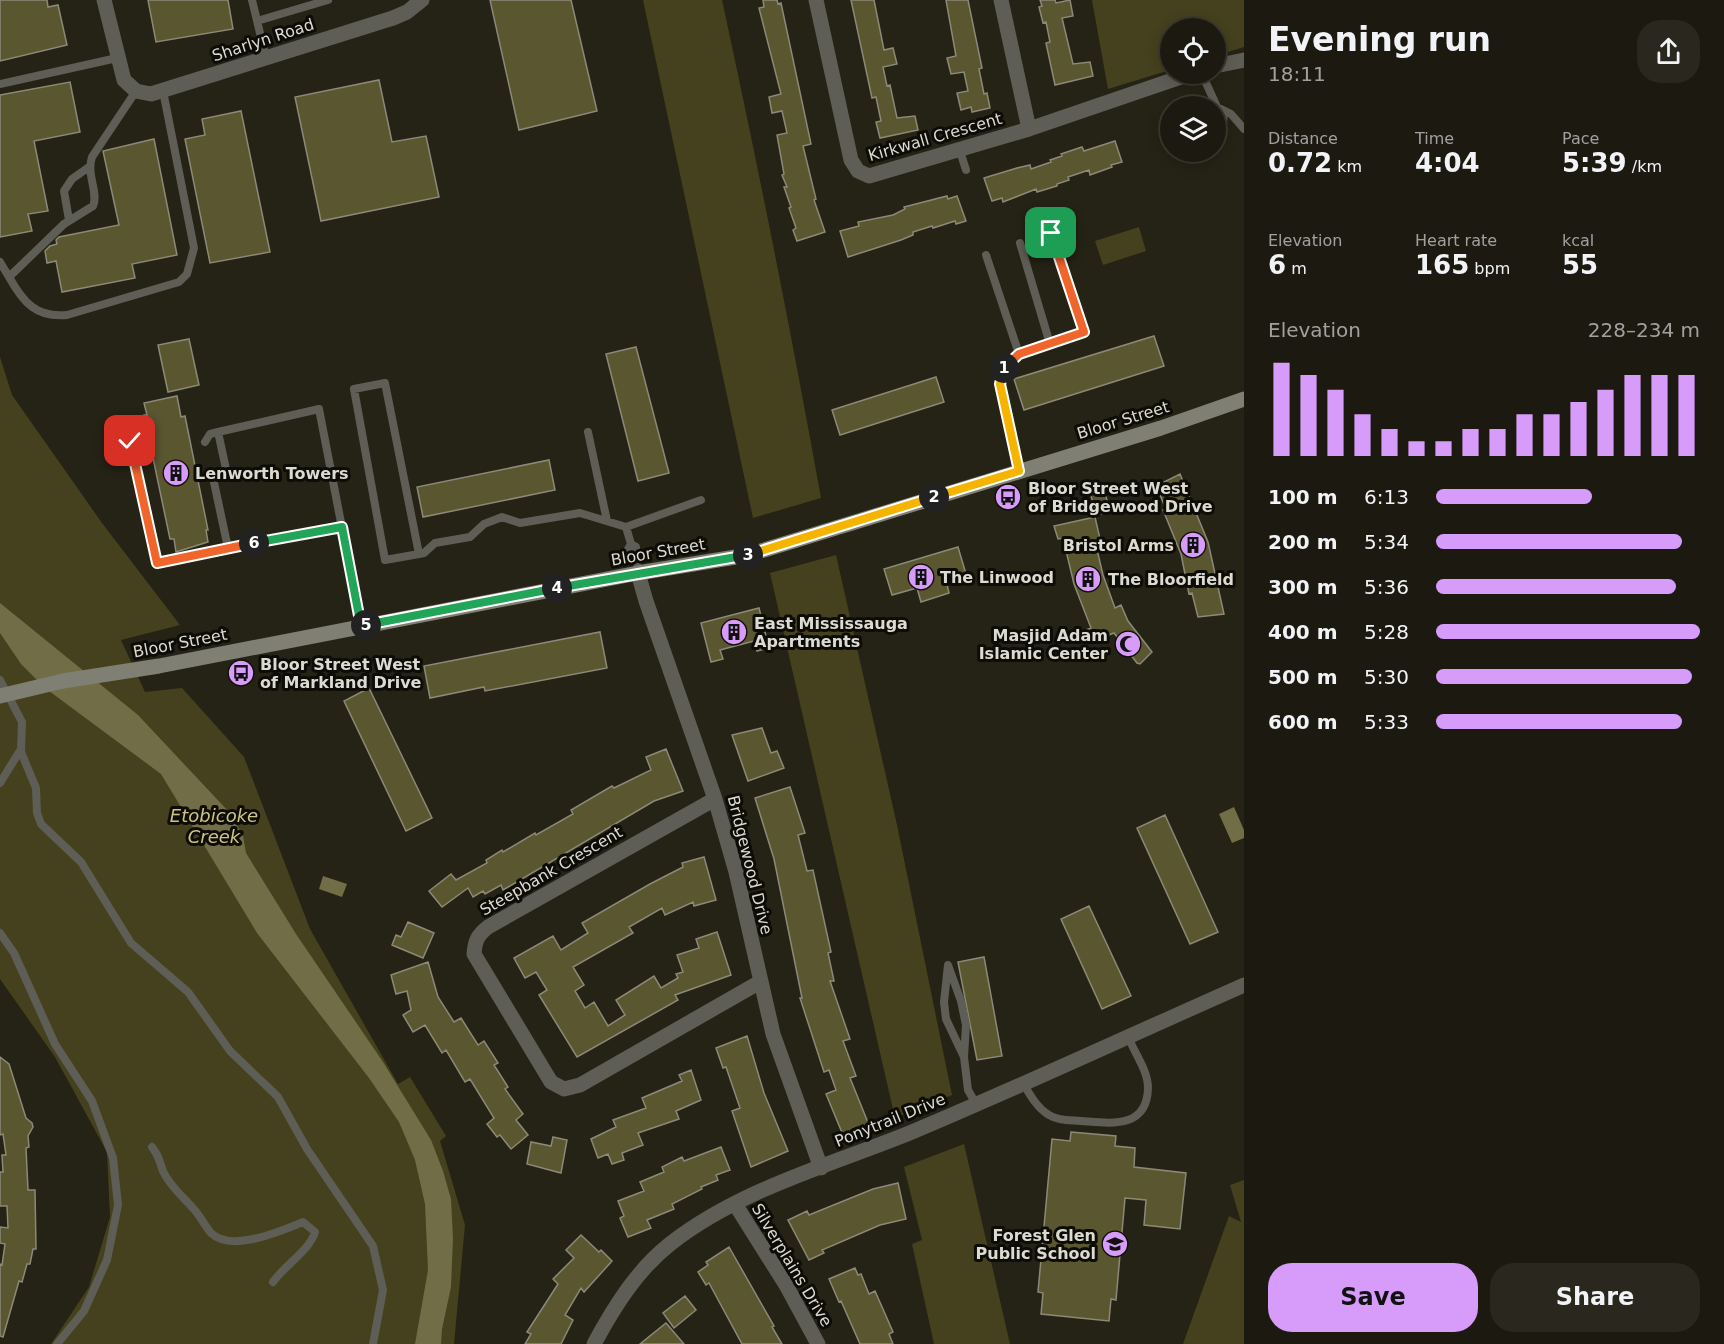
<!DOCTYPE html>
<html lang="en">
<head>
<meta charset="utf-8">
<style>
  body { margin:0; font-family:"DejaVu Sans",sans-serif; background:#29271e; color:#f1f3f6; height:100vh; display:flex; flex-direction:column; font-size:22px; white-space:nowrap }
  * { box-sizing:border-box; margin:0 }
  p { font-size:20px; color:#a0a19f }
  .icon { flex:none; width:33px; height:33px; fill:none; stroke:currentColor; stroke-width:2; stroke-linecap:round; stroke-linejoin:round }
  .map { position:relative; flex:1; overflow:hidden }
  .details { display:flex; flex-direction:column; background:#1c1a10; width:480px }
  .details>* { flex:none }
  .tools { position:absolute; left:1160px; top:18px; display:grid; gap:12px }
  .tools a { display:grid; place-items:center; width:66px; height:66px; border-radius:50%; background:#1c1a10; box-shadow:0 3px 15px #0003,0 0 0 2px #3a3830; font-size:30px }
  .pin { position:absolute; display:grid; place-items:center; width:51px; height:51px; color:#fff; margin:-26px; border-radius:12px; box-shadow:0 3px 9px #0006 }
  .km { position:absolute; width:30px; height:30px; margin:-15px; border-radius:50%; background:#222; color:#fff; font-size:16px; line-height:30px; text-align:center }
  .round { display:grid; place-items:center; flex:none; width:63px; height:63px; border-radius:24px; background:#29271e }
  .summary { display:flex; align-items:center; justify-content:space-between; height:102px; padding:0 24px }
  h1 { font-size:33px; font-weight:600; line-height:45px }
  .figures { display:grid; grid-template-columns:repeat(3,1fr); gap:9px; height:102px; padding:6px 24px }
  .figures div { display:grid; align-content:center }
  .figures b { font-size:26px; font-weight:600 }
  .figures small { font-size:16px; font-weight:400 }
  .figures p { font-size:16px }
  .chart { height:168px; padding:12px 24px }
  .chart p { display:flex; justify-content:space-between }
  .chart svg { width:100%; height:108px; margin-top:6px; stroke:#d79bf9; stroke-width:6 }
  .primary-button { display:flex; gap:12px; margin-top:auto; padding:12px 24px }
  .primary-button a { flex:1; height:69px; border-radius:24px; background:#d79bf9; color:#111; font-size:24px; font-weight:600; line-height:69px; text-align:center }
  .primary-button a+a { background:#29271e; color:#f1f3f6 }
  ul { padding:0 24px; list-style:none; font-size:20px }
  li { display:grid; grid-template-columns:96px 72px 1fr; align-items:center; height:45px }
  li i { height:15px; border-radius:8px; background:#d79bf9 }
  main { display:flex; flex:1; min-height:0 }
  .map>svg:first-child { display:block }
  .green { fill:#45411e }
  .water { fill:#716d46 }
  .building { fill:#5a5630; stroke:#8b8978; stroke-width:1.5 }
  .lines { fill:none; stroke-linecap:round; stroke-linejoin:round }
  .service { stroke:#5e5d56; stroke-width:8 }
  .minor { stroke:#5e5d56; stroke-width:15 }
  .secondary { stroke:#807f74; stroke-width:15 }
  .secondary-bridge { stroke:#807f74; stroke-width:15 }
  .split-1-casing { stroke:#fff; stroke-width:12 }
  .split-2-casing { stroke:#fff; stroke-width:12 }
  .split-3-casing { stroke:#fff; stroke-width:12 }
  .split-4-casing { stroke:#fff; stroke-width:12 }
  .split-5-casing { stroke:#fff; stroke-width:12 }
  .split-6-casing { stroke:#fff; stroke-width:12 }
  .split-7-casing { stroke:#fff; stroke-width:12 }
  .split-1 { stroke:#f0652b; stroke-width:8 }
  .split-2 { stroke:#f5b400; stroke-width:8 }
  .split-3 { stroke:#f5b400; stroke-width:8 }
  .split-4 { stroke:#22a559; stroke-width:8 }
  .split-5 { stroke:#22a559; stroke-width:8 }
  .split-6 { stroke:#22a559; stroke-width:8 }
  .split-7 { stroke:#f0652b; stroke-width:8 }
  .labels { text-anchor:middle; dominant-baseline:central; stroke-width:6; stroke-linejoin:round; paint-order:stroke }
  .street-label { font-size:16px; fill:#dcdbd2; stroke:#0d0c06 }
  .poi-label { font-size:16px; font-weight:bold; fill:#dcdbd2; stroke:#0d0c06; text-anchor:start }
  .water-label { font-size:18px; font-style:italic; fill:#ccc482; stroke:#0d0c06 }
</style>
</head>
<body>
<main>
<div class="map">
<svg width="1244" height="1344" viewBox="0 0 1244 1344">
  <rect width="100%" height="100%" fill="#252315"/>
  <path class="green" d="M643 0H722C758 166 791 331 821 498L753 518Z
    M1092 0H1244V47L1215 56V28H1170V70L1108 89Z
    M1139 227 1146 251 1103 265 1095 241Z
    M0 357 12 395 102 523 180 625 121 640 145 692 182 688 244 757 310 929 398 1084 410 1077 446 1136 440 1141 465 1225 454 1344H51L89 1287 110 1217 107 1152 55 1057 0 979Z
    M836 555 897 825 952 1095 895 1118 770 573Z
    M964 1144 1010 1344H934L912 1244 922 1240 904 1167Z
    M1244 1180V1344H1183L1229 1216 1241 1222 1230 1185Z"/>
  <path class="water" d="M0 603 138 715 229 812 243 836 246 853 296 934 383 1062 431 1140 443 1171 451 1199 453 1238 451 1287 442 1329 441 1344H415L428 1270 425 1204 415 1160 399 1122 369 1078 257 933 161 774 45 688 21 664 0 633Z
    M1234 807 1244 830V838L1232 843 1219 814Z
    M323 876 347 884 342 897 319 889Z"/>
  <path class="building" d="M0 0H47L48 7 58 5 67 45 0 61Z
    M148 0H228L233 29 156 42Z
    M490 0H571L597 111 519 130Z
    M763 0H777L778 4 781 3 811 144 803 146 816 199 814 200 825 232 797 241 793 230 796 228 789 208 791 207 784 187H787L782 175 784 174 777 135 787 133 782 111 772 113 769 97 781 94 759 8 764 7Z
    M851 0H874L884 50 893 48 897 64 883 67 887 86 890 85 897 118 915 116 918 130 880 138 876 122 881 121 876 97 872 98Z
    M946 0H968L982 68 979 69 984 94 987 93 990 108 972 112 971 107 961 110 957 93 968 91 964 72 951 74 947 58 956 56Z
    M1040 0H1055L1056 3 1070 0 1073 16 1062 18 1073 64 1090 62 1093 76 1055 85 1046 43 1050 42 1046 22 1043 23 1039 7 1042 6Z
    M379 80 392 142 426 136 439 197 321 221 295 97Z
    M70 82 80 132 34 141 48 211 28 214 32 231 0 237V95Z
    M241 111 270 252 210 263 185 139 205 135 202 119Z
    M154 139 177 255 132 264 135 278 62 292 56 261 47 263 45 251 50 246 57 244 56 240 59 237 119 225 103 151Z
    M1115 141 1122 162 1111 165 1112 167 1090 175 1089 170 1068 177 1069 180 1057 184V186L1037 192 1036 189 1003 202 1002 198 992 201 984 178 1017 168 1030 165 1031 169 1051 162 1050 160 1062 156 1061 154 1082 147 1084 151Z
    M947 196 948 199 957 196 966 221 956 224 955 221 933 228 932 226 913 232V235L901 240 848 257 840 231 859 226 858 222 893 215 905 209 904 207Z
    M1154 336 1164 366 1024 410 1014 379Z
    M189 339 199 385 168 392 158 345Z
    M636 347 669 473 638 481 606 354Z
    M936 377 944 402 840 435 832 410Z
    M177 396 181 417 185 416 208 530H206L208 542 176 552 174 539H170L144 415H147L144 403Z
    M549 460 555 490 423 517 417 487Z
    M1180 474 1208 542 1224 614 1198 617 1192 593 1189 594 1181 554 1163 510 1166 509 1156 486Z
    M1103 486 1110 511 1097 515 1089 490Z
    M1095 517 1100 539 1095 541 1103 575 1115 608 1121 605 1128 621 1152 652 1140 664 1137 663 1114 633 1091 642 1086 630 1091 628 1074 584 1063 538 1058 539 1054 526Z
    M958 547 966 574 946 580 949 593 921 602 917 588 892 595 884 569Z
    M759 608 769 648 757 651 754 641 720 650 723 659 711 662 701 623Z
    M600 632 607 668 485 691 484 687 430 698 424 666Z
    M369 688 432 818 406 831 344 701Z
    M762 728 771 753 777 751 784 768 748 781 732 735Z
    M666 749 683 791 654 801 503 890 501 885 485 894 483 891 473 897 468 888 442 907 429 891 451 874 456 880 487 863 486 860 502 850 503 852 535 833 536 835 573 814 571 810 612 786 614 788 651 770 646 757Z
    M790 787 805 833 798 835 807 871 813 870 831 952 828 953 834 981H830L850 1039 843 1041 856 1076 850 1078 869 1125 843 1135 826 1094 836 1090 829 1070 824 1072 800 998H802L774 859 755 798Z
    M1165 815 1218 932 1190 944 1137 828Z
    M704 857 716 900 694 906 693 902 665 915 662 908 629 927 633 933 573 967 584 985 575 991 585 1008 594 1002 608 1026 625 1015 616 1000 654 976 661 988 678 978 676 974 683 972 677 955 699 948 696 939 717 932 731 975 675 995 678 1000 577 1057 539 995 547 990 536 972 525 978 514 958 553 936 561 950 588 933 582 923 650 884 683 867 682 863Z
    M1089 906 1131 996 1102 1009 1061 919Z
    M408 922 434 933 423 958 392 945 396 935 401 937Z
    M984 957 1002 1056 977 1060 958 962Z
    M428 962 438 997 454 1022 461 1018 478 1045 484 1041 498 1063 494 1065 508 1087 505 1089 523 1114 516 1120 528 1135 511 1149 500 1135 497 1137 487 1124 494 1118 470 1079 465 1082 446 1050 442 1053 425 1025 413 1032 403 1015 411 1010 407 991 396 994 391 975Z
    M747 1036 764 1093 788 1151 751 1167 732 1111 740 1108 726 1067 723 1068 716 1048Z
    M0 1057 9 1064 26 1118 32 1123 33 1127 28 1136 29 1147 26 1148 28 1190H35L36 1249H33L30 1264H27L22 1282 19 1281 3 1337 0 1336V1264L2 1265 5 1244 0 1243V1227L8 1228 7 1206H0V1172H3L2 1155H6L3 1134 0 1135Z
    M691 1070 701 1100 676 1111 679 1119 638 1133 643 1145 622 1153 624 1160 612 1164 608 1154 598 1158 591 1139 616 1127 613 1120 646 1108 642 1098 682 1081 679 1075Z
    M1071 1132 1116 1136 1115 1146 1135 1148 1134 1167 1186 1173 1180 1229 1144 1225 1146 1200 1125 1198 1116 1300 1111 1299 1109 1321 1041 1314 1043 1293 1038 1292 1052 1139 1070 1141Z
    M553 1137 567 1140 561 1173 527 1164 531 1142 551 1146Z
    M721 1147 730 1170 716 1175 718 1180 701 1187 702 1189 672 1204 674 1209 647 1220 651 1228 628 1237 620 1218 624 1216 618 1201 644 1191 640 1182 664 1172 662 1167 682 1157 684 1161Z
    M898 1183 906 1219 880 1225 822 1250 824 1253 809 1260 788 1220 807 1211 809 1215 873 1189Z
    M581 1235 599 1252 601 1250 612 1261 584 1292 581 1288 565 1315 573 1320 561 1344H525L531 1334 527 1332 558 1284 553 1279 574 1258 566 1250Z
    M729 1247 774 1326 772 1327 782 1344H742L709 1283 706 1285 698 1272 708 1265 706 1262Z
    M855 1268 858 1275 861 1274 869 1294 875 1291 893 1332 889 1334 893 1344H860L841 1301 839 1302 829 1279Z
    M685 1296 696 1310 674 1328 663 1313Z
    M666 1323 684 1344H640Z"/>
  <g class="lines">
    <path class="service" d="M252 0 266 58
      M257 21 328 0
      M1202 74 1217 107 1231 114 1244 129
      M0 84 117 58
      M1222 137 1224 111
      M960 151 966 170
      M69 220 64 191 72 179 89 167
      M1020 243 1050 344
      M986 255 1019 354 1005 366 1000 384 1019 471
      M0 262 9 277 64 224 93 206C99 193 86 175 92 157L136 91
      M9 277C23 302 36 318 67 315L179 282 187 274 194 248 163 91
      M1019 354 1084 332 1051 233
      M588 432 607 521
      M130 440 157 563 228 548
      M205 442 210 434 218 432
      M342 527 228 548 212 473 226 469 218 432 319 409 361 626
      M631 544 628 549 631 559 636 562
      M419 554 385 383 354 389 385 560 419 554 424 553 435 543 470 537 484 524 502 517 520 523 580 513 626 527
      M638 573 636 547 631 544 626 527 701 500
      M0 680 22 722 21 752 36 788 37 813 41 824 81 862 131 943 188 992 230 1051 278 1097 307 1149 373 1246 383 1290 373 1344
      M0 783 21 749
      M0 933 14 953 55 1044 92 1101 113 1158 118 1205 107 1260 84 1311 57 1344
      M964 1057 946 1019 944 1002 948 965 961 1001 966 1025 964 1057 968 1090 976 1104
      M1023 1083C1030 1095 1037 1108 1049 1115 1058 1121 1070 1120 1081 1121 1109 1123 1147 1130 1148 1088 1148 1070 1134 1053 1128 1036
      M152 1147C160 1157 159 1161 163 1171 169 1185 183 1197 192 1207 200 1215 204 1225 211 1233 231 1253 281 1231 303 1222L315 1232C310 1250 285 1265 273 1282"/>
    <path class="minor" d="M104 0 124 80 136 91 151 94 393 18 407 12 422 0
      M816 0 851 160 858 171 869 176 1029 129 1190 74
      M1001 0 1029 129
      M1215 66 1244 60
      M638 573 646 601 715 799 736 872 773 1034 821 1168
      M715 799 488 927C478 935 475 940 474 954L551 1082 564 1089 580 1085 760 982
      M735 1204 786 1285 818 1344
      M594 1344C614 1307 637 1270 670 1244 740 1189 831 1165 912 1132 1024 1085 1133 1034 1244 985"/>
    <path class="secondary" d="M63 681 159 666 638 573 748 555 1161 428 1244 399"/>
    <path class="secondary-bridge" d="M0 696 63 681"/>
  </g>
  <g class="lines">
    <g class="split-1-casing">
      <path id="split-1" d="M1004 368 1019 354 1084 332 1051 233"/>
    </g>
    <g class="split-2-casing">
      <path id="split-2" d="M934 497 1019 471 1000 384 1004 368"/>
    </g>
    <g class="split-3-casing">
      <path id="split-3" d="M748 555 934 497"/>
    </g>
    <g class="split-4-casing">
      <path id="split-4" d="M557 588 748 555"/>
    </g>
    <g class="split-5-casing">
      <path id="split-5" d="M366 625 557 588"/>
    </g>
    <g class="split-6-casing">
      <path id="split-6" d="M254 543 342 527 361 626 366 625"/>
    </g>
    <g class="split-7-casing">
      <path id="split-7" d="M130 441 157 563 254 543"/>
    </g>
    <use href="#split-1" class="split-1"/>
    <use href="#split-2" class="split-2"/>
    <use href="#split-3" class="split-3"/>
    <use href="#split-4" class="split-4"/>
    <use href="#split-5" class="split-5"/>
    <use href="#split-6" class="split-6"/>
    <use href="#split-7" class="split-7"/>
  </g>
  <defs>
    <g id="building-disc" transform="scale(1.35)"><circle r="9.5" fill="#d79bf9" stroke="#0d0c06"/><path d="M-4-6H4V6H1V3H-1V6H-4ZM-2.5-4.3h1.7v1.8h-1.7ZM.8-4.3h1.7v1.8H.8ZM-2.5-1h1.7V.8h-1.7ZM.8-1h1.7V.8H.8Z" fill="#111"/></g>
    <g id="bus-disc" transform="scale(1.35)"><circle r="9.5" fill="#d79bf9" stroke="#0d0c06"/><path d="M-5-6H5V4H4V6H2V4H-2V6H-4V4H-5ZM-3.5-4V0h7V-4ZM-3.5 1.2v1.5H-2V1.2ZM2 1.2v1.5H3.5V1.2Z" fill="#111"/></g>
    <g id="mosque-disc" transform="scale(1.35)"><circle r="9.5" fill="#d79bf9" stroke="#0d0c06"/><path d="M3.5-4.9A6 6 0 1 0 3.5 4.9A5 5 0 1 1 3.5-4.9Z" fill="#111"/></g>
    <g id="school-disc" transform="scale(1.35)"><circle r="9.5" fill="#d79bf9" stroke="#0d0c06"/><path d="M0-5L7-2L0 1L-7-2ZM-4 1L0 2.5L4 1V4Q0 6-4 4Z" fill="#111"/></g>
  </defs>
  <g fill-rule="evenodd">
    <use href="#building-disc" x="176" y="473"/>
    <use href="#bus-disc" x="1008" y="497"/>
    <use href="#building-disc" x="1193" y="545"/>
    <use href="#building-disc" x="921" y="577"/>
    <use href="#building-disc" x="1088" y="579"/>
    <use href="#building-disc" x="734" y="632"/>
    <use href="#mosque-disc" x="1128" y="644"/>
    <use href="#bus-disc" x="241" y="673"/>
    <use href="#school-disc" x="1115" y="1244"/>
  </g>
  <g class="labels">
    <g class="street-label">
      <text transform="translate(263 40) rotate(-18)">Sharlyn Road</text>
      <text transform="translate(935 137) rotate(-16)">Kirkwall Crescent</text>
      <text transform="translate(1123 420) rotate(-17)">Bloor Street</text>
      <text transform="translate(658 552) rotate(-10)">Bloor Street</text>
      <text transform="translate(180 643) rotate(-11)">Bloor Street</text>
      <text transform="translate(750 865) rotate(76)">Bridgewood Drive</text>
      <text transform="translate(551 871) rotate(-30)">Steepbank Crescent</text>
      <text transform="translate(890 1120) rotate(-22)">Ponytrail Drive</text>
      <text transform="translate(792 1265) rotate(59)">Silverplains Drive</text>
    </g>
    <g class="poi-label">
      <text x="195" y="473">Lenworth Towers</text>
      <text x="1028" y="488">Bloor Street West<tspan x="1028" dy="18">of Bridgewood Drive</tspan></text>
      <text x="1174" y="545" text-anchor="end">Bristol Arms</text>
      <text x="940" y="577">The Linwood</text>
      <text x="1108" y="579">The Bloorfield</text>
      <text x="754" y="623">East Mississauga<tspan x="754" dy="18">Apartments</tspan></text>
      <text x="1108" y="635" text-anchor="end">Masjid Adam<tspan x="1108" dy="18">Islamic Center</tspan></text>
      <text x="260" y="664">Bloor Street West<tspan x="260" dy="18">of Markland Drive</tspan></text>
      <text x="1096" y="1235" text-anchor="end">Forest Glen<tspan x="1096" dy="18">Public School</tspan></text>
    </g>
    <g class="water-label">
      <text x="214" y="815">Etobicoke<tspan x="214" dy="21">Creek</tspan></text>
    </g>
  </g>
</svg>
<div class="tools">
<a><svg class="icon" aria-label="locate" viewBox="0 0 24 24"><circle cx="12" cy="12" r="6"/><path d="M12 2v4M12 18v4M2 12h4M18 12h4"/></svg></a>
<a><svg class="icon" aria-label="layers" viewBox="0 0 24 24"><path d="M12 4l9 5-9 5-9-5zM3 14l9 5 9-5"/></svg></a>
</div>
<div class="pin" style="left:1051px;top:233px;background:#1e9e55"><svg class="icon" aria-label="arrive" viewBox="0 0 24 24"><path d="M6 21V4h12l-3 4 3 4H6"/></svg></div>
<div class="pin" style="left:130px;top:441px;background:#d93025"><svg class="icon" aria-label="check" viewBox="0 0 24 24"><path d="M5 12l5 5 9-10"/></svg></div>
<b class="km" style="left:1004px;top:368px">1</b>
<b class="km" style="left:934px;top:497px">2</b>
<b class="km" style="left:748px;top:555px">3</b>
<b class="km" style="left:557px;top:588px">4</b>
<b class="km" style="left:366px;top:625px">5</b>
<b class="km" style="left:254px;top:543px">6</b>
</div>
<section class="details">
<div class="summary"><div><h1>Evening run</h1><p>18:11</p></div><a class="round"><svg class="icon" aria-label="share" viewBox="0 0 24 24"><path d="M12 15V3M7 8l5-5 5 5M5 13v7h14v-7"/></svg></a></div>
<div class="figures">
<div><p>Distance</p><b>0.72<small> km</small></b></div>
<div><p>Time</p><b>4:04</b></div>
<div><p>Pace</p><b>5:39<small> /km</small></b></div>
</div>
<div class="figures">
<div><p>Elevation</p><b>6<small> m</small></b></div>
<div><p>Heart rate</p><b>165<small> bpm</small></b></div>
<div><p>kcal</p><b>55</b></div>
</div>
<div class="chart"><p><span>Elevation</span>228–234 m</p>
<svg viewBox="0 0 160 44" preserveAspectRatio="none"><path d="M5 44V6M15 44V11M25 44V17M35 44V27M45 44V33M55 44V38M65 44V38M75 44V33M85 44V33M95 44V27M105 44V27M115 44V22M125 44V17M135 44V11M145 44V11M155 44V11"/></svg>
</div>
<ul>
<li><b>100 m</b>6:13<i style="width:59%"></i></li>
<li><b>200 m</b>5:34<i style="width:93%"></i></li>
<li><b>300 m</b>5:36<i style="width:91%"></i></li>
<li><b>400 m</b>5:28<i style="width:100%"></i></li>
<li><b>500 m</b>5:30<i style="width:97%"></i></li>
<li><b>600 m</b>5:33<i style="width:93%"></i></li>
</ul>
<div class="primary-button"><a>Save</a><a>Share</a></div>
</section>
</main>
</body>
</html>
